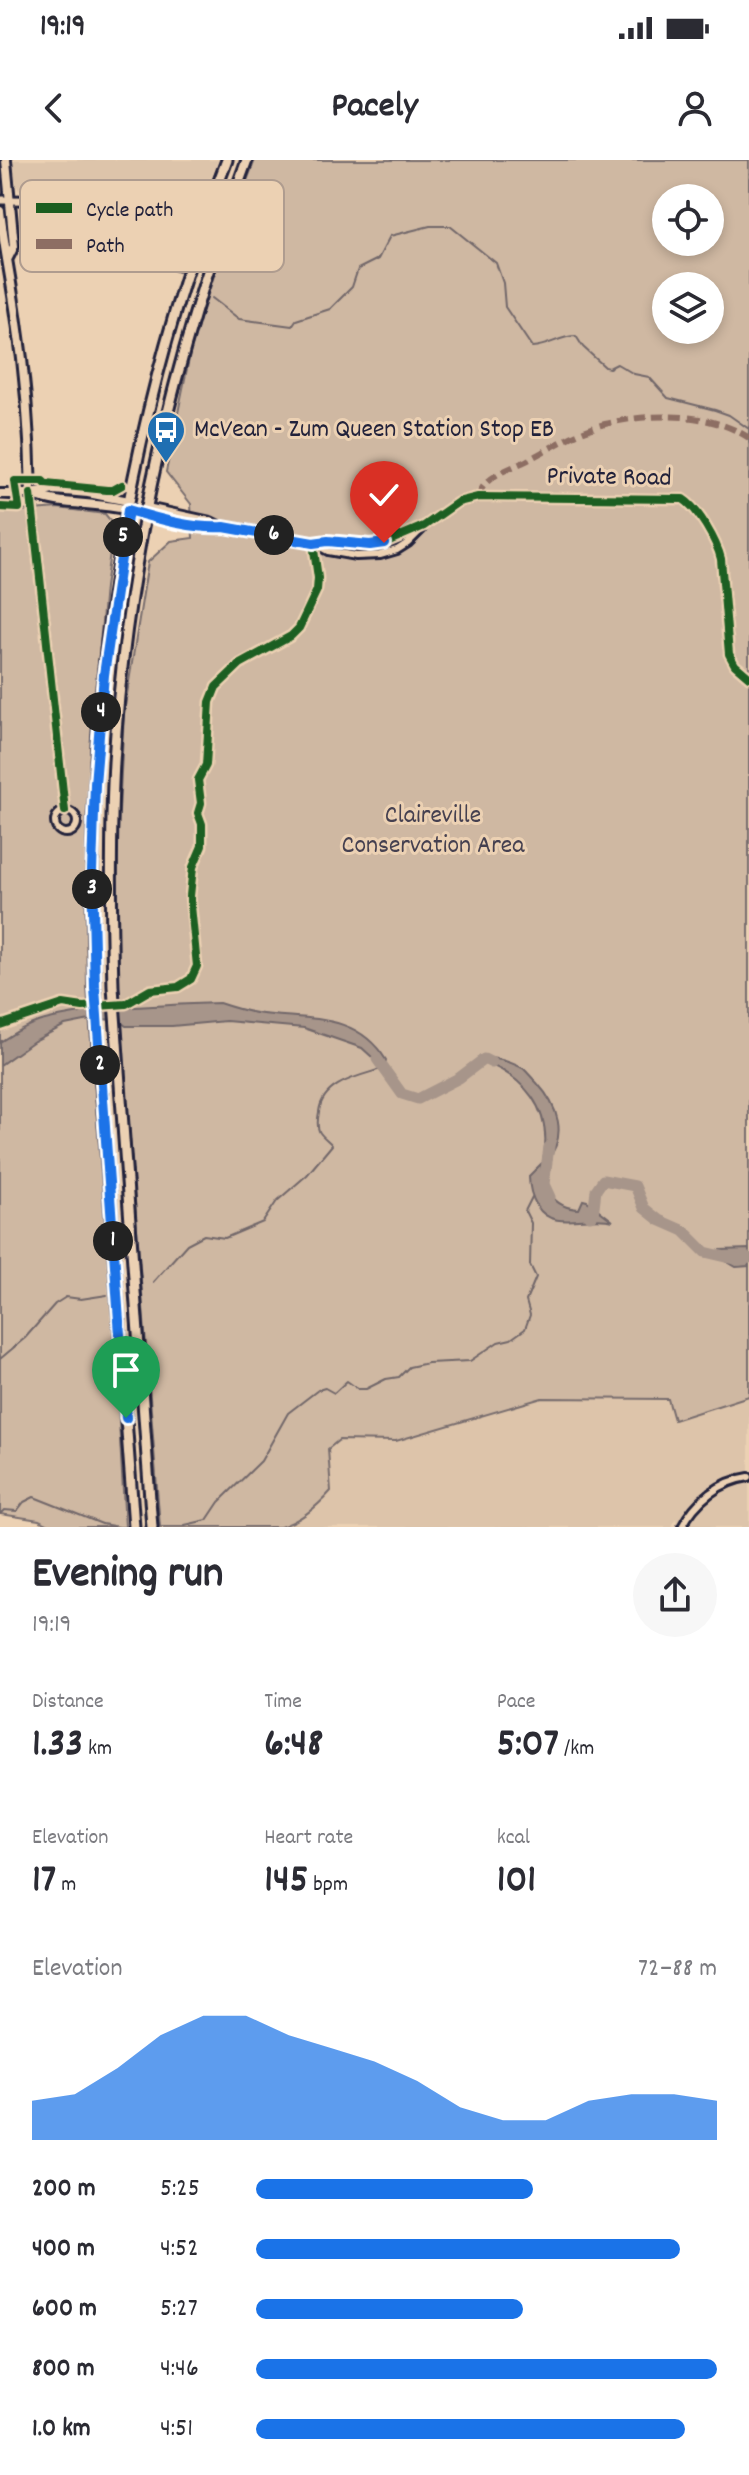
<!DOCTYPE html>
<html lang="en">
<head>
<meta charset="utf-8">
<style>
  body { margin:0; font-family:Dekko,sans-serif; background:#f7f7f7; color:#2b2b33; height:100vh; display:flex; flex-direction:column; font-size:30px; white-space:nowrap }
  * { box-sizing:border-box; margin:0 }
  p { font-size:26px; color:#7c7c81 }
  .icon { flex:none; width:44px; height:44px; fill:none; stroke:currentColor; stroke-width:2; stroke-linecap:round; stroke-linejoin:round }
  .map { position:relative; height:1367px; overflow:hidden }
  .panel { display:flex; flex-direction:column; background:#fff; flex:1 }
  .panel>* { flex:none }
  .tools { position:absolute; left:652px; top:24px; display:grid; gap:16px }
  .tools a { display:grid; place-items:center; width:72px; height:72px; border-radius:50%; background:#fff; box-shadow:0 4px 12px #0003; font-size:40px }
  .pin { position:absolute; display:grid; place-items:center; width:68px; height:68px; color:#fff; margin:-82px -34px; border-radius:50% 50% 50% 0; rotate:-45deg; box-shadow:0 0 8px #0007 }
  .pin .icon { rotate:45deg }
  .km { position:absolute; width:40px; height:40px; margin:-20px; border-radius:50%; background:#222; color:#fff; font-size:22px; line-height:40px; text-align:center }
  .round { display:grid; place-items:center; flex:none; width:84px; height:84px; border-radius:42px; background:#f7f7f7 }
  .summary { display:flex; align-items:center; justify-content:space-between; height:136px; padding:0 32px }
  h1 { font-size:44px; font-weight:700; line-height:60px }
  .metrics { display:grid; grid-template-columns:repeat(3,1fr); gap:12px; height:136px; padding:8px 32px }
  .metrics div { display:grid; align-content:center }
  .metrics b { font-size:40px; font-weight:700 }
  .metrics small { font-size:22px; font-weight:400 }
  .metrics p { font-size:22px }
  .chart { height:224px; padding:16px 32px }
  .chart p { display:flex; justify-content:space-between }
  .chart svg { width:100%; height:144px; margin-top:8px; fill:#1a73e8; opacity:.7 }
  ul { padding:0 32px; list-style:none; font-size:26px }
  li { display:grid; grid-template-columns:128px 96px 1fr; align-items:center; height:60px }
  li i { height:20px; border-radius:10px; background:#1a73e8 }
  .status { display:flex; justify-content:space-between; align-items:center; height:56px; padding:0 40px; background:#fff; direction:ltr }
  .status svg { height:22px; fill:currentColor }
  header { display:flex; justify-content:space-between; align-items:center; height:104px; padding:0 32px; background:#fff; font-size:36px; font-weight:700 }
  .map>svg:first-child { display:block }
  .built { fill:#ddc4aa }
  .green { fill:#cfb8a2; stroke:#786d6e; stroke-width:2; fill-rule:evenodd }
  .water { fill:#a7958a; stroke:#72676a; stroke-width:2 }
  .lines { fill:none; stroke-linecap:round; stroke-linejoin:round }
  .stream { stroke:#72676a; stroke-width:2 }
  .river { stroke:#a7958a; stroke-width:11 }
  .minor-casing { stroke:#22223b; stroke-width:12 }
  .tertiary-casing { stroke:#22223b; stroke-width:13 }
  .secondary-casing { stroke:#22223b; stroke-width:14 }
  .primary-casing { stroke:#22223b; stroke-width:15 }
  .minor { stroke:#ecd1b3; stroke-width:6 }
  .tertiary { stroke:#ecd1b3; stroke-width:7 }
  .secondary { stroke:#ecd1b3; stroke-width:8 }
  .primary { stroke:#ecd1b3; stroke-width:9 }
  .quiet { stroke:#8d6e63; stroke-width:6; stroke-dasharray:12 6; stroke-linecap:butt }
  .cycleway-casing { stroke:#ecd1b3; stroke-width:13 }
  .cycleway { stroke:#1b5e20; stroke-width:8 }
  .route-casing { stroke:#fff; stroke-width:16 }
  .route { stroke:#1a73e8; stroke-width:10 }
  .labels { text-anchor:middle; dominant-baseline:central; stroke-width:6; stroke-linejoin:round; paint-order:stroke }
  .poi-label { font-size:26px; fill:#22223b; stroke:#ecd1b3; text-anchor:start }
  .street-label { font-size:26px; fill:#22223b; stroke:#ecd1b3 }
  .park-label { font-size:26px; fill:#454050; stroke:#ecd1b3 }
  .key { fill:#ecd1b3; stroke:#af9c8f; stroke-width:2 }
  .key-label { font-size:22px; fill:#22223b }
</style>
</head>
<body>
<div class="status"><b>19:19</b><svg viewBox="0 0 49 12"><path d="M0 12V9h3v3zM5 12V6h3v6zM10 12V3h3v9zM15 12V0h3v12zM26 1h20v11H26zM47 4h2v5h-2z"/></svg></div>
<header><svg class="icon" aria-label="back" viewBox="0 0 24 24"><path d="M15 5l-7 7 7 7"/></svg>Pacely<svg class="icon" aria-label="person" viewBox="0 0 24 24"><circle cx="12" cy="8" r="4"/><path d="M4 21q1-7 8-7t8 7"/></svg></header>
<div class="map">
<svg width="749" height="1367" viewBox="0 0 749 1367">
  <rect width="100%" height="100%" fill="#ecd1b3"/>
  <filter id="ink" filterUnits="userSpaceOnUse"><feTurbulence type="fractalNoise" baseFrequency=".0125" numOctaves="2"/><feDisplacementMap in="SourceGraphic" scale="16" xChannelSelector="R" yChannelSelector="G"/><feConvolveMatrix kernelMatrix="1 2 1 2 8 2 1 2 1" color-interpolation-filters="sRGB"/></filter>
  <g filter="url(#ink)">
    <path class="built" d="M13 0H218L201 44 191 51 125 37 22 32 16 26Z
      M749 1236V1367H677L676 1358 672 1367H289V1364L318 1346 331 1331 328 1288 339 1280 396 1281 542 1238 668 1239 675 1260Z"/>
    <path class="green" d="M255 0H749V1236L674 1260 668 1239 542 1238 396 1281 339 1280 328 1289 331 1331C317 1347 300 1361 280 1367H160L125 914 117 797V692L124 553 148 402 171 381 193 378 191 344 166 312 190 194 200 159 232 60ZM666 38H710V82H666ZM666 126H710V170H666Z
      M58 348 105 354 114 365 105 427 91 587 86 752 87 828 116 1209 125 1367H53L39 1360 0 1354V349L20 351Z"/>
    <path class="water" d="M219 843C231 847 244 851 256 853 304 861 355 850 386 900L384 908 362 888 304 868 226 861 172 866H126L118 860 95 859 65 865 34 881 0 905V882C14 873 28 864 45 860 97 847 165 845 219 843Z
      M482 897C495 898 512 902 524 909 528 913 533 919 537 923 558 946 568 975 547 1001L543 1000C554 950 524 915 478 900Z
      M541 1004C544 1028 552 1048 579 1049L583 1040 587 1041 613 1061C589 1053 553 1073 537 1046 531 1036 529 1028 529 1016Z
      M749 1089V1106L736 1107 714 1094 720 1090Z"/>
    <g class="lines">
      <path class="stream" d="M100 78 126 92 178 112
        M212 138 239 159 292 166 296 160 330 149 352 127 358 109 378 99 390 76 430 66H450L496 103 503 123 505 147 532 187C549 186 560 176 576 176L583 187 605 207 609 208 617 204 634 214 649 217 668 238 715 250 729 255 749 269
        M153 1122 187 1084 204 1075 225 1078 263 1062 277 1041 307 1015 332 985C328 980 321 976 319 971 317 966 318 957 319 952 322 922 360 916 384 908
        M0 1199 25 1178 55 1144 66 1137 81 1139 107 1135
        M0 1354 4 1350 17 1351 24 1342 34 1337 102 1364 119 1367
        M185 1365 207 1360 219 1342 261 1301 288 1253 318 1230 325 1228 334 1233 347 1221 358 1229H366L386 1219 399 1217 409 1207 428 1203 470 1201 498 1182 511 1179 525 1169 530 1155 526 1141 536 1117 530 1105 531 1063 525 1051 532 1037"/>
      <path class="river" d="M377 899 402 934 418 939 459 918 484 899 492 903
        M549 987 544 1024 550 1037
        M590 1056 593 1055 596 1030 603 1020 635 1026 644 1048 659 1060 684 1071 705 1092 739 1100 749 1098"/>
      <g class="minor-casing">
        <path id="minor" d="M31 334 65 651
          M147 347 211 361 221 366
          M128 350 158 358 210 368 224 367 267 373 313 383 328 391 356 396 380 395 397 390 408 383 422 369
          M313 383 328 381 370 385 384 383 424 366 458 342 478 337 683 339C698 348 717 382 721 399L729 494 735 505 749 517
          M55 662a11 11 0 1 1 22 0a11 11 0 1 1-22 0Z
          M682 1367C695 1341 720 1321 749 1317"/>
      </g>
      <g class="tertiary-casing">
        <path id="tertiary" d="M0 40C83 40 142 41 221 69"/>
      </g>
      <g class="secondary-casing">
        <path id="secondary" d="M6 0 14 86 8 98
          M0 51C4 86 11 120 16 155 25 213 30 275 31 334
          M0 334H31L54 330 88 333 129 341
          M32 334C62 347 96 341 128 350"/>
      </g>
      <g class="primary-casing">
        <path id="primary" d="M134 1367C125 1249 116 1131 108 1013 100 914 92 814 92 714 94 471 139 226 227 0
          M152 1367 113 827C111 752 110 677 114 602 126 396 174 193 247 0"/>
      </g>
      <use href="#minor" class="minor"/>
      <use href="#tertiary" class="tertiary"/>
      <use href="#secondary" class="secondary"/>
      <use href="#primary" class="primary"/>
      <path class="quiet" d="M478 337C483 317 509 309 526 301 551 288 577 271 605 264 650 253 709 251 749 278"/>
      <g class="cycleway-casing">
        <path id="cycleway" d="M31 334 65 651
          M0 347 19 348 15 321H43L46 324 107 330H113L122 325
          M0 865 63 844 83 847 126 844 150 830 178 827 191 819 197 806 190 736 193 707 202 686V664L198 653 201 643 198 620 206 605 210 542 216 527 240 504 291 476 299 468 317 430 318 418 313 383 328 381 370 385 384 383 424 366 458 342 478 337 683 339C698 348 717 382 721 399L729 494 735 505 749 517"/>
      </g>
      <use href="#cycleway" class="cycleway"/>
    </g>
  </g>
  <g class="lines" filter="url(#ink)">
    <g class="route-casing">
      <path id="route" d="M126 1258 95 828 92 711 95 624 104 515 128 350C158 359 193 369 224 367L313 383 328 381 370 385 384 383"/>
    </g>
    <use href="#route" class="route"/>
  </g>
  <defs>
    <g id="bus-pin" transform="scale(2)"><path d="M0 17L-7.5 6A9.5 9.5 0 1 1 7.5 6Z" fill="#1f6fb2" stroke="#ecd1b3"/><path d="M-5-6H5V4H4V6H2V4H-2V6H-4V4H-5ZM-3.5-4V0h7V-4ZM-3.5 1.2v1.5H-2V1.2ZM2 1.2v1.5H3.5V1.2Z" fill="#fff"/></g>
  </defs>
  <g fill-rule="evenodd">
    <use href="#bus-pin" x="166" y="270"/>
  </g>
  <g class="labels">
    <g class="poi-label">
      <text x="194" y="270">McVean - Zum Queen Station Stop EB</text>
    </g>
    <g class="street-label">
      <text transform="translate(609 318) rotate(1)">Private Road</text>
    </g>
    <g class="park-label">
      <text x="433" y="656">Claireville<tspan x="433" dy="30">Conservation Area</tspan></text>
    </g>
  </g>
  <rect x="20" y="20" width="264" height="92" rx="12" class="key"/>
  <rect x="36" y="43" width="36" height="10" fill="#1b5e20"/>
  <rect x="36" y="79" width="36" height="10" fill="#8d6e63"/>
  <g class="key-label">
    <text x="86" y="56">Cycle path</text>
    <text x="86" y="92">Path</text>
  </g>
</svg>
<div class="tools">
<a><svg class="icon" aria-label="locate" viewBox="0 0 24 24"><circle cx="12" cy="12" r="6"/><path d="M12 2v4M12 18v4M2 12h4M18 12h4"/></svg></a>
<a><svg class="icon" aria-label="layers" viewBox="0 0 24 24"><path d="M12 4l9 5-9 5-9-5zM3 14l9 5 9-5"/></svg></a>
</div>
<div class="pin" style="left:126px;top:1258px;background:#1e9e55"><svg class="icon" aria-label="arrive" viewBox="0 0 24 24"><path d="M6 21V4h12l-3 4 3 4H6"/></svg></div>
<div class="pin" style="left:384px;top:383px;background:#d93025"><svg class="icon" aria-label="check" viewBox="0 0 24 24"><path d="M5 12l5 5 9-10"/></svg></div>
<b class="km" style="left:113px;top:1081px">1</b>
<b class="km" style="left:100px;top:905px">2</b>
<b class="km" style="left:92px;top:729px">3</b>
<b class="km" style="left:101px;top:552px">4</b>
<b class="km" style="left:123px;top:377px">5</b>
<b class="km" style="left:274px;top:375px">6</b>
</div>
<section class="panel">
<div class="summary"><div><h1>Evening run</h1><p>19:19</p></div><a class="round"><svg class="icon" aria-label="share" viewBox="0 0 24 24"><path d="M12 15V3M7 8l5-5 5 5M5 13v7h14v-7"/></svg></a></div>
<div class="metrics">
<div><p>Distance</p><b>1.33<small> km</small></b></div>
<div><p>Time</p><b>6:48</b></div>
<div><p>Pace</p><b>5:07<small> /km</small></b></div>
</div>
<div class="metrics">
<div><p>Elevation</p><b>17<small> m</small></b></div>
<div><p>Heart rate</p><b>145<small> bpm</small></b></div>
<div><p>kcal</p><b>101</b></div>
</div>
<div class="chart"><p><span>Elevation</span>72–88 m</p>
<svg viewBox="0 0 160 44" preserveAspectRatio="none"><path d="M0 44V32L10 30L20 22L30 12L40 6L50 6L60 12L70 16L80 20L90 26L100 34L110 38L120 38L130 32L140 30L150 30L160 32V44z"/></svg>
</div>
<ul>
<li><b>200 m</b>5:25<i style="width:60%"></i></li>
<li><b>400 m</b>4:52<i style="width:92%"></i></li>
<li><b>600 m</b>5:27<i style="width:58%"></i></li>
<li><b>800 m</b>4:46<i style="width:100%"></i></li>
<li><b>1.0 km</b>4:51<i style="width:93%"></i></li>
</ul>
</section>
</body>
</html>
